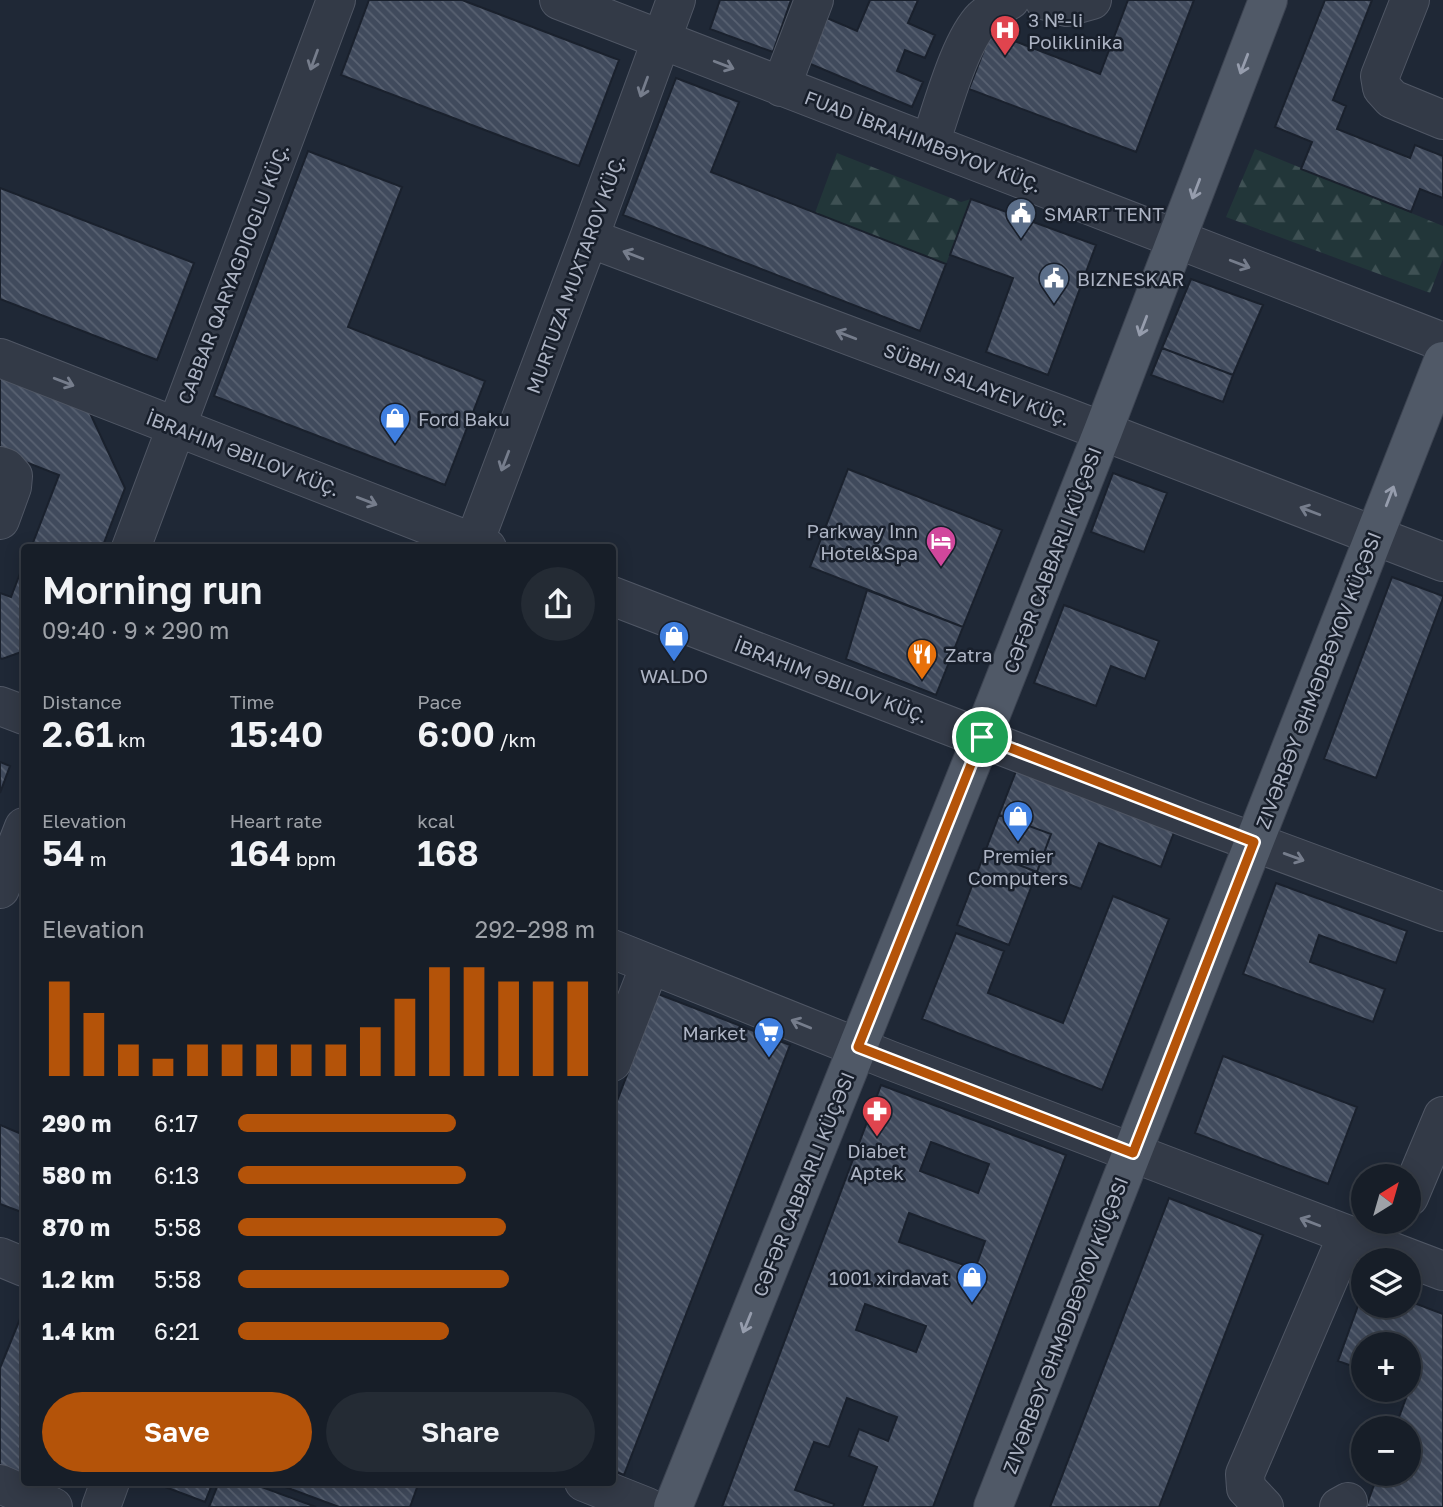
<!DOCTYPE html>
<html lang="en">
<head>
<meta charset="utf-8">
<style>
  body { margin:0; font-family:"Golos Text",sans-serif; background:#242b34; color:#f1f3f6; height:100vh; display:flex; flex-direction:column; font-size:26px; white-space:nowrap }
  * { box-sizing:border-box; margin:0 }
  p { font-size:23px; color:#9ea2a8 }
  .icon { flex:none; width:38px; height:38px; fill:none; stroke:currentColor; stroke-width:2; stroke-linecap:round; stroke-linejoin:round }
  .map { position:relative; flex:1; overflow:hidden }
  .sheet { position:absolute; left:21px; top:544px; width:595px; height:942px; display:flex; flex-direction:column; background:#171e28; border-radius:7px; box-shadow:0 4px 18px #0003,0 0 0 2px #363c45 }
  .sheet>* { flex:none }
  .needle { width:46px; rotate:37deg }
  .controls { position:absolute; left:1351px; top:1164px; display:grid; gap:14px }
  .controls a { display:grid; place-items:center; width:70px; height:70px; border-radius:50%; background:#171e28; box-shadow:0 4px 18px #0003,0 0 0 2px #363c45; font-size:35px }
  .pin { position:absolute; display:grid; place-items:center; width:60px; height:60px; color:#fff; margin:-30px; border:4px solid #fff; border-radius:50%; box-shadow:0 2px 7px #0007 }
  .round { display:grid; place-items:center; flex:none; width:74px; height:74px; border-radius:37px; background:#242b34 }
  .overview { display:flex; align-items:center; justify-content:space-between; height:119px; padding:0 21px }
  h1 { font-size:38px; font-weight:600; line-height:52px }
  .metrics { display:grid; grid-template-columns:repeat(3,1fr); gap:10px; height:119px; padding:7px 21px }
  .metrics div { display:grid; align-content:center }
  .metrics b { font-size:35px; font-weight:600 }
  .metrics small { font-size:19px; font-weight:400 }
  .metrics p { font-size:19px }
  .chart { height:196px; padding:14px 21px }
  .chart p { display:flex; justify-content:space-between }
  .chart svg { width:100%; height:126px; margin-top:7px; stroke:#b45309; stroke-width:6 }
  .primary-button { display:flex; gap:14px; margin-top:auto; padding:14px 21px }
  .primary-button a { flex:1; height:80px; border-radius:42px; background:#b45309; color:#fff; font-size:28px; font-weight:600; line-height:80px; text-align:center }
  .primary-button a+a { background:#242b34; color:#f1f3f6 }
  ul { padding:0 21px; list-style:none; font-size:23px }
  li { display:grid; grid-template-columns:112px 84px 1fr; align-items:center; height:52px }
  li i { height:18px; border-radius:9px; background:#b45309 }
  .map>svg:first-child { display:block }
  .forest { fill:url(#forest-firs) }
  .building { fill:url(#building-back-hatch); stroke:#1a212d; stroke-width:2; fill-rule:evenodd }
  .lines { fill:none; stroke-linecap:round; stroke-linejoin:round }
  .minor-casing { stroke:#505765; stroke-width:40 }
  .major-casing { stroke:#3c4351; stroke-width:40 }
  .minor { stroke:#333a47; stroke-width:38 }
  .major { stroke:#505967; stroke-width:38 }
  .oneway { stroke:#767d8c }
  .oneway2 { stroke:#969dad }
  .route-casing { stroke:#fff; stroke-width:14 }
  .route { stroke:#b45309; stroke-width:9 }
  .labels { text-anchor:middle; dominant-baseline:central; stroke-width:5; stroke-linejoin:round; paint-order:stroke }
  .poi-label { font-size:19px; fill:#adb4c4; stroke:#181f2b; text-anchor:start }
  .street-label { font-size:19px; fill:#adb4c4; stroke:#181f2b }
</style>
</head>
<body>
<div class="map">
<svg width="1443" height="1507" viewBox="0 0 1443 1507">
  <defs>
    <pattern id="forest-firs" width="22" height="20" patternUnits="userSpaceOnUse" patternTransform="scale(1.75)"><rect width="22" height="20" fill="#223639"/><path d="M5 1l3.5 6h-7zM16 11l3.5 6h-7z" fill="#3f5154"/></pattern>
    <pattern id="building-back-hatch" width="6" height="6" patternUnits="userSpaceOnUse" patternTransform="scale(1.75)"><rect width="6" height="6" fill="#404a5c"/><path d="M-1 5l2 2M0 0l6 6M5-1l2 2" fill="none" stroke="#596272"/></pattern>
  </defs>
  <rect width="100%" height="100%" fill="#1f2836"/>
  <path class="forest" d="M1255 149 1443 226V259L1430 293 1226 217Z
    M837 153 961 202 971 199 946 264 815 213Z"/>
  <path class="building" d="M369 0H462L619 60 579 166 341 75Z
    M720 0H791L773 52 710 29Z
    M870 0H918L908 23 935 35 925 58 905 50 897 71 923 82 912 107 801 60 820 15 857 31Z
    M1128 0H1194L1136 152 969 89 991 32 1100 74Z
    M1325 0H1372L1333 100 1346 106 1337 129 1410 158 1415 145 1443 156V198L1420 189 1411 212 1301 169 1312 142 1275 127Z
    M676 78 739 102 711 172 946 264 920 331 623 215Z
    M308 151 402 187 348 327 485 381 445 485 214 396Z
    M0 188 194 263 157 360 0 299Z
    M971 199 1096 245 1048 375 986 352 1013 278 950 255Z
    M1191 279 1263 305 1233 375 1162 348Z
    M1162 348 1233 375 1223 402 1151 375Z
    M0 376 89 411 125 488 102 548H31L59 475 0 452Z
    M848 469 1002 530 963 627 810 567Z
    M1113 473 1167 493 1144 552 1091 532Z
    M24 563V651L2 659 0 658V593L11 597Z
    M1392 577 1443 596V598L1376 778 1324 759Z
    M867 590 963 627 936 695 846 659Z
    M1064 605 1159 641 1145 679 1111 666 1096 706 1034 683Z
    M0 762 10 766 0 793Z
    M1018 766 1176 827 1161 867 1099 843 1081 889 1037 872 1051 834 999 815Z
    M999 815 1051 834 1037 872 985 852Z
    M985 852 1037 872 1009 945 957 925Z
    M1276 883 1407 931 1396 963 1319 935 1310 962 1385 989 1373 1022 1243 974Z
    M1113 896 1169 919 1102 1090 922 1019 956 933 1004 951 988 993 1063 1023Z
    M658 994 790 1045 624 1475 612 1470V1114Z
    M1223 1056 1357 1107 1328 1184 1195 1133Z
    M881 1085 1066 1155 933 1507H862L877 1467 849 1456 859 1429 888 1441 897 1417 847 1398 829 1447 814 1442 795 1490 834 1504 833 1507H722ZM931 1142 989 1164 978 1193 920 1171ZM909 1213 985 1241 975 1269 899 1242ZM865 1304 926 1326 916 1352 856 1330Z
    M0 1125 24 1135V1213L0 1204Z
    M1169 1198 1263 1235 1159 1507H1050Z
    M1363 1292V1306H1409V1301L1443 1314V1507H1366L1378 1474H1409V1428H1395L1410 1387 1409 1344H1363V1370L1338 1361Z
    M24 1309V1482H56L49 1498 0 1477V1368Z
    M152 1482H213L205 1502Z
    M219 1482H248L316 1507H209Z
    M272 1482H419L410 1507H339Z"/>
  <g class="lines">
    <g class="minor-casing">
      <path id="minor" d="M559 0 1443 342
        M1044 0 1067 7 1092 0
        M1410 0 1380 76 1382 88 1392 99 1443 120
        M781 87 814 0
        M930 143C942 110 959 42 983 18 991 11 1001 5 1010 0
        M589 238 1058 414 1443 562
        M0 358 487 548
        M0 466 6 468 13 476 12 487 0 520
        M131 548 336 0
        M472 548 589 238 676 0
        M612 596 1194 820 1443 912
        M0 706 24 715
        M0 889 24 827
        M612 949 889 1060 1443 1271
        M612 1062 650 965
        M1409 1197 1443 1116
        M0 1257 24 1267
        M584 1482 647 1507
        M0 1484 53 1507
        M101 1507 110 1482
        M1264 1507 1246 1488 1245 1474 1347 1236
        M1339 1507 1348 1502"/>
    </g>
    <g class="major-casing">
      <path id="major" d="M673 1507 982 737 1103 431 1268 0
        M993 1507 1443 361"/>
    </g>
    <use href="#minor" class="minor"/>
    <use href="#major" class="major"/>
  </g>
  <defs><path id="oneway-shaft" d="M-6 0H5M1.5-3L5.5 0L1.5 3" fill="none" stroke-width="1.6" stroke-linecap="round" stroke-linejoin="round" transform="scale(1.75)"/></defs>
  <g class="oneway">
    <use href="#oneway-shaft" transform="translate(314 60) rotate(110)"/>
    <use href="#oneway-shaft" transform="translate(724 65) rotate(21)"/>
    <use href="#oneway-shaft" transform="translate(644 87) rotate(110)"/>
    <use href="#oneway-shaft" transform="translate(633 255) rotate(-159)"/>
    <use href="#oneway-shaft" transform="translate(1240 264) rotate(21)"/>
    <use href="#oneway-shaft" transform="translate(846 335) rotate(-159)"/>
    <use href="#oneway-shaft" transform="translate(64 382) rotate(21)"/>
    <use href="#oneway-shaft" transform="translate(505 461) rotate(111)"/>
    <use href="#oneway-shaft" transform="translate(367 501) rotate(21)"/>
    <use href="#oneway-shaft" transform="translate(1310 511) rotate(-159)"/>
    <use href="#oneway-shaft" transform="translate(1294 857) rotate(20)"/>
    <use href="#oneway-shaft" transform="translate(801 1024) rotate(-158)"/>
    <use href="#oneway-shaft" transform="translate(1310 1222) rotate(-159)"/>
  </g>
  <g class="oneway2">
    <use href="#oneway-shaft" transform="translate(1244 64) rotate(111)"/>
    <use href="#oneway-shaft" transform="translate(1196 189) rotate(111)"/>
    <use href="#oneway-shaft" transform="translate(1143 326) rotate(111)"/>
    <use href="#oneway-shaft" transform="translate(1390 496) rotate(-69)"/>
    <use href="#oneway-shaft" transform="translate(747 1323) rotate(112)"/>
  </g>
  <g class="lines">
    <g class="route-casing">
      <path id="route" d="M982 737 1254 842 1133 1153 858 1047Z"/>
    </g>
    <use href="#route" class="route"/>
  </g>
  <defs>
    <g id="hospital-pin" transform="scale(1.575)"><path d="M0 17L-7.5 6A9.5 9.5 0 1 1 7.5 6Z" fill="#e0444e" stroke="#181f2b"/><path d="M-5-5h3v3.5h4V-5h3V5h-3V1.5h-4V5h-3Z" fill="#fff"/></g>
    <g id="civic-pin" transform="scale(1.575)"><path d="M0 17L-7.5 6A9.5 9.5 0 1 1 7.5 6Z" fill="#5c6f8a" stroke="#181f2b"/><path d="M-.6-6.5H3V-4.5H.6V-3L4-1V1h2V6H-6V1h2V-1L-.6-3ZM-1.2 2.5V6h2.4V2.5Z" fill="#fff"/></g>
    <g id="shop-pin" transform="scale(1.575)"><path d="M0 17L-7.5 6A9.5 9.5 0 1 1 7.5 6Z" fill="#3f7fe0" stroke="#181f2b"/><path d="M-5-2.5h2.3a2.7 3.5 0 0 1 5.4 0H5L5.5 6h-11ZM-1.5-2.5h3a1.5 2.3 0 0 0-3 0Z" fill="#fff"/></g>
    <g id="hotel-pin" transform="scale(1.575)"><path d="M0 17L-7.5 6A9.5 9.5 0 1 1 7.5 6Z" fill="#d1479c" stroke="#181f2b"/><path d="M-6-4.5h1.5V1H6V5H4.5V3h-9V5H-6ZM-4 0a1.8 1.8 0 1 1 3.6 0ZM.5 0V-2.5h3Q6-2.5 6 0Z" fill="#fff"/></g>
    <g id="restaurant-pin" transform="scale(1.575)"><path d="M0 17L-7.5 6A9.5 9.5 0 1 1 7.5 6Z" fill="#e8710a" stroke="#181f2b"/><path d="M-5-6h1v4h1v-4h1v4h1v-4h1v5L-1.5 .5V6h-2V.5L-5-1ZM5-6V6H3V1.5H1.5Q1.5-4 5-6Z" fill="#fff"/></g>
    <g id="supermarket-pin" transform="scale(1.575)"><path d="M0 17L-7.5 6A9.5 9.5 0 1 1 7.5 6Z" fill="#3f7fe0" stroke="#181f2b"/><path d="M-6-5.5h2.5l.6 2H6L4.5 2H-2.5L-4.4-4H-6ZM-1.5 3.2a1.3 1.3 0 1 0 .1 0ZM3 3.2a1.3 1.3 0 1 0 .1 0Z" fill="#fff"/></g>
    <g id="pharmacy-pin" transform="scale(1.575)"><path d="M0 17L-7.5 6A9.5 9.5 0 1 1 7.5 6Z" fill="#e0444e" stroke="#181f2b"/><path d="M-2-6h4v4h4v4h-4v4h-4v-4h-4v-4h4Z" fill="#fff"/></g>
  </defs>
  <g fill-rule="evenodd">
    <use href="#hospital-pin" x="1005" y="30"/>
    <use href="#civic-pin" x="1021" y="213"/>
    <use href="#civic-pin" x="1054" y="278"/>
    <use href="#shop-pin" x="395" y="418"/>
    <use href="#hotel-pin" x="941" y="541"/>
    <use href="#shop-pin" x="674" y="636"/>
    <use href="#restaurant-pin" x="922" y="654"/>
    <use href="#shop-pin" x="1018" y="816"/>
    <use href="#supermarket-pin" x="769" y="1032"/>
    <use href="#pharmacy-pin" x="877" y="1111"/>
    <use href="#shop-pin" x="972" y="1277"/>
  </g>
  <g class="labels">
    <g class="poi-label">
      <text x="1028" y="19">3 №-li<tspan x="1028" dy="22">Poliklinika</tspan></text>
      <text x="1044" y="213">SMART TENT</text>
      <text x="1077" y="278">BIZNESKAR</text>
      <text x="418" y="418">Ford Baku</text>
      <text x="918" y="530" text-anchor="end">Parkway Inn<tspan x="918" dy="22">Hotel&amp;Spa</tspan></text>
      <text x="945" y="654">Zatra</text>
      <text x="674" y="675" text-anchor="middle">WALDO</text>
      <text x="1018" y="855" text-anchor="middle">Premier<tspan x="1018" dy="22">Computers</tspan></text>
      <text x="746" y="1032" text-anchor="end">Market</text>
      <text x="877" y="1150" text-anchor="middle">Diabet<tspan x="877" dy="22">Aptek</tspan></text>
      <text x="949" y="1277" text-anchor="end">1001 xirdavat</text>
    </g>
    <g class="street-label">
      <text transform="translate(923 141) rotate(21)">FUAD İBRAHIMBƏYOV KÜÇ.</text>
      <text transform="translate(233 274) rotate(-69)">CABBAR QARYAĞDIOĞLU KÜÇ.</text>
      <text transform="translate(575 274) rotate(-70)">MURTUZA MUXTAROV KÜÇ.</text>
      <text transform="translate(977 384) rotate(21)">SÜBHI SALAYEV KÜÇ.</text>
      <text transform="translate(243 453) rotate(21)">İBRAHIM ƏBILOV KÜÇ.</text>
      <text transform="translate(1052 560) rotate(-69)">CƏFƏR CABBARLI KÜÇƏSI</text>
      <text transform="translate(831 680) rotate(21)">İBRAHIM ƏBILOV KÜÇ.</text>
      <text transform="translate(1318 680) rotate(-69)">ZIVƏRBƏY ƏHMƏDBƏYOV KÜÇƏSI</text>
      <text transform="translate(803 1184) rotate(-68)">CƏFƏR CABBARLI KÜÇƏSI</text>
      <text transform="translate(1065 1325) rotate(-69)">ZIVƏRBƏY ƏHMƏDBƏYOV KÜÇƏSI</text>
    </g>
  </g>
</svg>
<div class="controls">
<a><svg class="needle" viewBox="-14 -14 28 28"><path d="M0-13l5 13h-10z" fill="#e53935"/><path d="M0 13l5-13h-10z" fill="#9ea2a8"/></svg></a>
<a><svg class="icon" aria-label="layers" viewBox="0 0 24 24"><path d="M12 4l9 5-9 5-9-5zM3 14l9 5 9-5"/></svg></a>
<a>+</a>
<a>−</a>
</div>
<div class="pin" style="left:982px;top:737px;background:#1e9e55"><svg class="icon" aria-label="arrive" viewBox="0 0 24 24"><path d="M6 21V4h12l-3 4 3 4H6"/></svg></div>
<section class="sheet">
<div class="overview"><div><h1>Morning run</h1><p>09:40 · 9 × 290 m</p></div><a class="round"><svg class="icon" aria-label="share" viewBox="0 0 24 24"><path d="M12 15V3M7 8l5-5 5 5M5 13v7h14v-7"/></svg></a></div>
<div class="metrics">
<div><p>Distance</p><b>2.61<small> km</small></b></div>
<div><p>Time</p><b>15:40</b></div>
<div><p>Pace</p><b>6:00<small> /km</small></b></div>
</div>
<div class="metrics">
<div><p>Elevation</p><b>54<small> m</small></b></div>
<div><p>Heart rate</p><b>164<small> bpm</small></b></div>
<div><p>kcal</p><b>168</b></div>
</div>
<div class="chart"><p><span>Elevation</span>292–298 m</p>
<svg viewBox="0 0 160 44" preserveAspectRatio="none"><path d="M5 44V11M15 44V22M25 44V33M35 44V38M45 44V33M55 44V33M65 44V33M75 44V33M85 44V33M95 44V27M105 44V17M115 44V6M125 44V6M135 44V11M145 44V11M155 44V11"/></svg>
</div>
<ul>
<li><b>290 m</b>6:17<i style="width:61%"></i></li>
<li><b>580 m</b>6:13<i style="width:64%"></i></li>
<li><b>870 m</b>5:58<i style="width:75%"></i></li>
<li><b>1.2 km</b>5:58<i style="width:76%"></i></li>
<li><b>1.4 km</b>6:21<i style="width:59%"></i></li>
</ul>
<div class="primary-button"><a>Save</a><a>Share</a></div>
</section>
</div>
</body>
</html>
